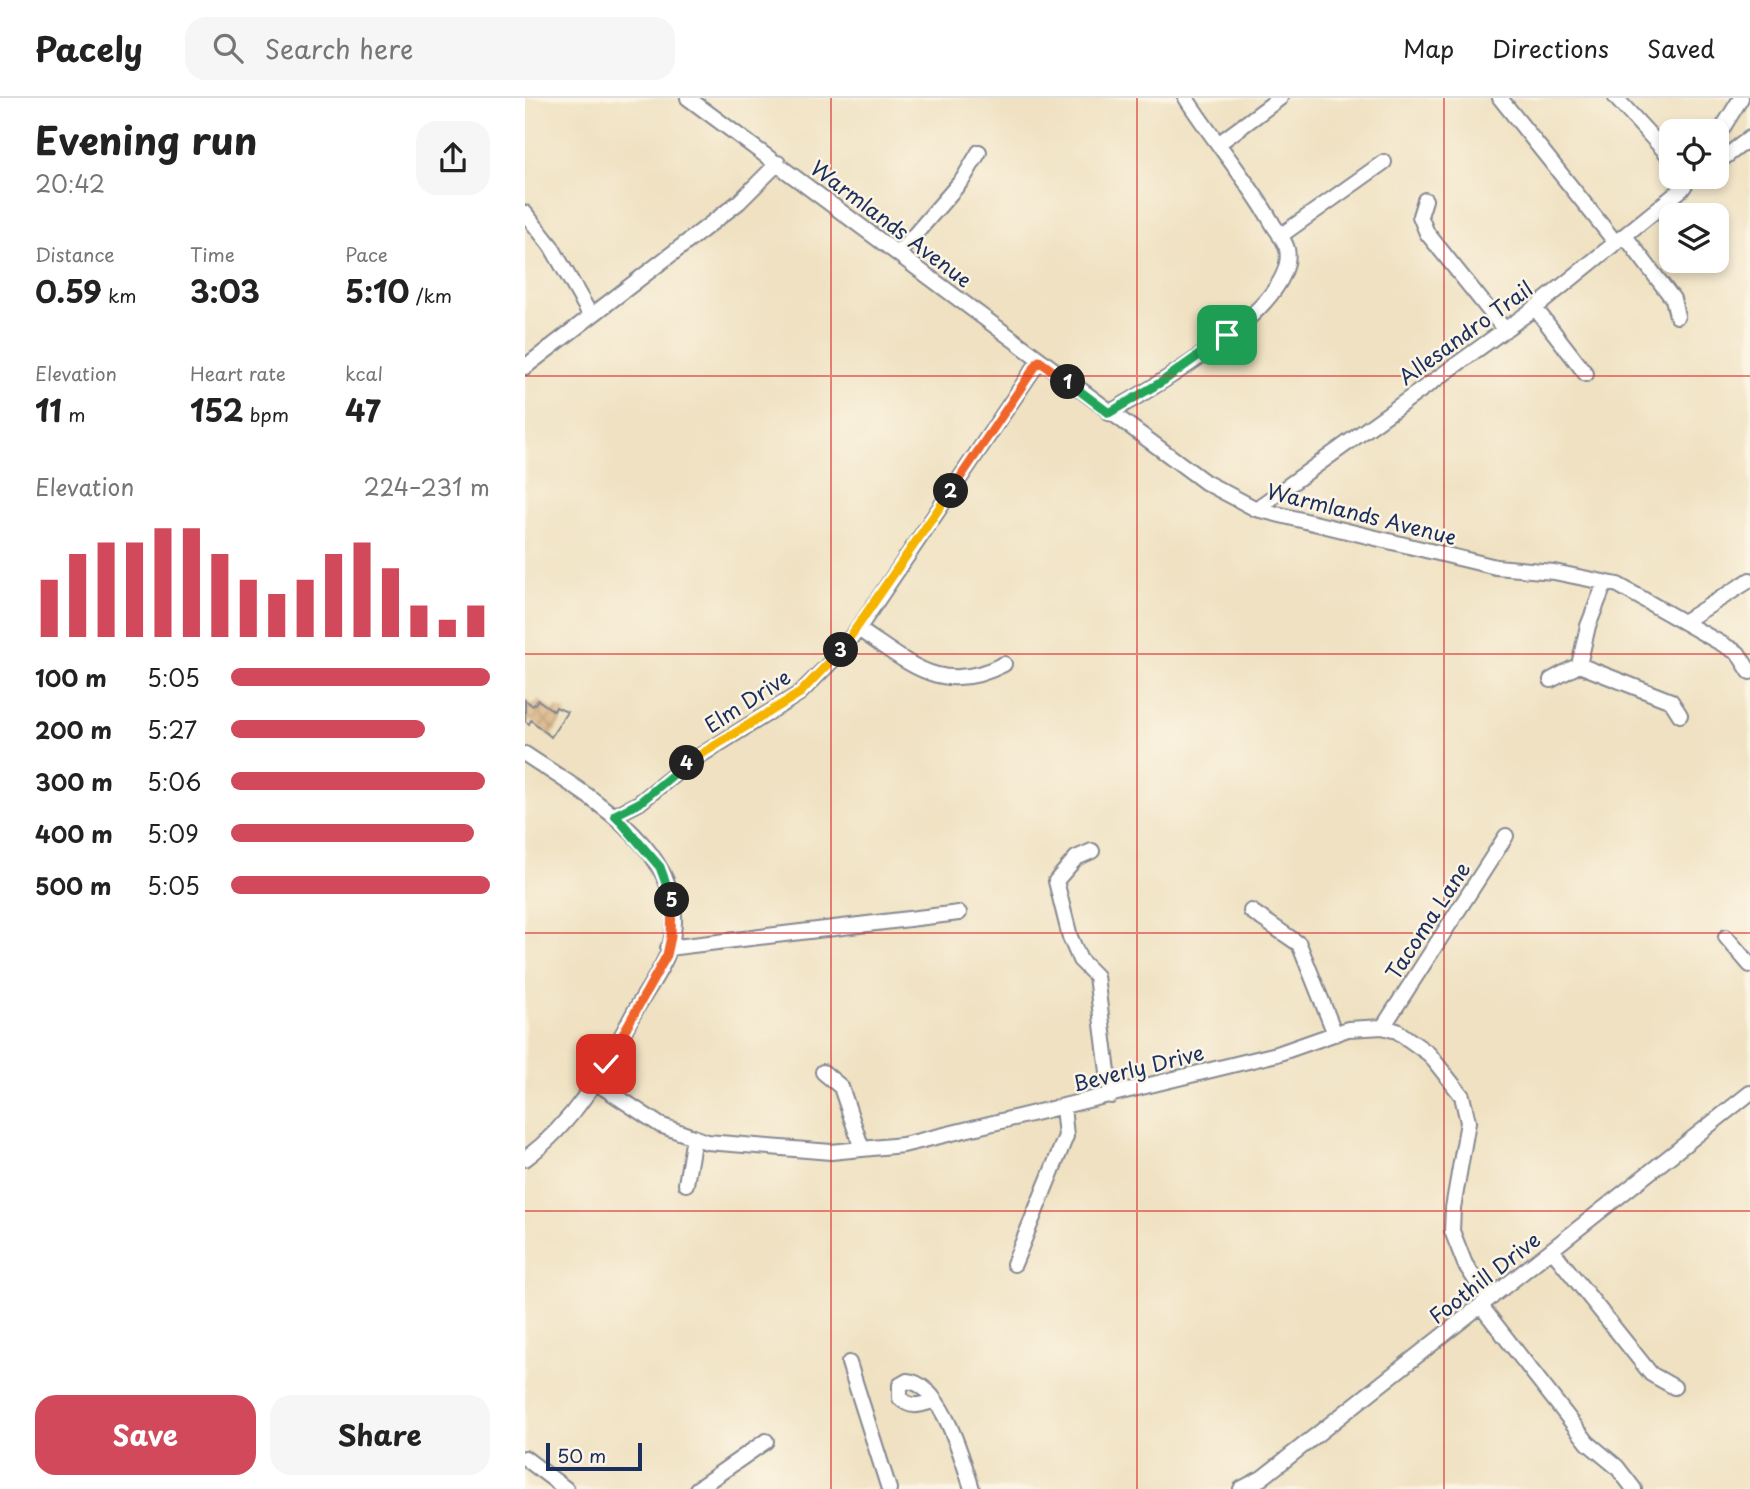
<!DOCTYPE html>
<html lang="en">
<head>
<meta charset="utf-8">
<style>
  body { margin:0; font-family:"Playpen Sans",sans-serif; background:#f6f6f6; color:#222; height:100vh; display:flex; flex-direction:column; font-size:26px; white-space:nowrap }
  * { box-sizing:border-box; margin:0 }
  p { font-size:23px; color:#767676 }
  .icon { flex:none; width:38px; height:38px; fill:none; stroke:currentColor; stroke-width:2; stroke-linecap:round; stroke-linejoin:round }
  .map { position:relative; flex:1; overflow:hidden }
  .drawer { display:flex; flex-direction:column; background:#fff; width:525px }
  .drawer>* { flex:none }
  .tools { position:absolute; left:1134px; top:21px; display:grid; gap:14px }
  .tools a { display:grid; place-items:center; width:70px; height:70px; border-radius:14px; background:#fff; box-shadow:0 4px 10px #0003; font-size:35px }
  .scale { position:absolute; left:21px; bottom:18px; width:96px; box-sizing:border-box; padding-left:7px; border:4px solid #1b2f5e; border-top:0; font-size:19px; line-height:24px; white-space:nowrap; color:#1b2f5e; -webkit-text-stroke:5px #fcf5e5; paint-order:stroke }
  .pin { position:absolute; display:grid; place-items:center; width:60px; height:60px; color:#fff; margin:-30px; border-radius:14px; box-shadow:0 4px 10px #0006 }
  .km { position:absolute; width:35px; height:35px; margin:-18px; border-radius:50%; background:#222; color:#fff; font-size:19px; line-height:35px; text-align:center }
  .round { display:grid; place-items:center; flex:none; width:74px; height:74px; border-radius:21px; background:#f6f6f6 }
  .head { display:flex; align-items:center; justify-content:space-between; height:119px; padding:0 35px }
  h1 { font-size:38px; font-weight:700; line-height:52px }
  .figures { display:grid; grid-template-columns:repeat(3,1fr); gap:10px; height:119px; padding:7px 35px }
  .figures div { display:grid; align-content:center }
  .figures b { font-size:30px; font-weight:700 }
  .figures small { font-size:19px; font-weight:400 }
  .figures p { font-size:19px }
  .chart { height:196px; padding:14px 35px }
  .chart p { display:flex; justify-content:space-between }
  .chart svg { width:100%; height:126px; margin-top:7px; stroke:#d1495b; stroke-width:6 }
  .action { display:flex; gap:14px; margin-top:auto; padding:14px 35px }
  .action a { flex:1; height:80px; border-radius:21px; background:#d1495b; color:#fff; font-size:28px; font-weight:700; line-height:80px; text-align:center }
  .action a+a { background:#f6f6f6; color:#222 }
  ul { padding:0 35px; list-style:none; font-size:23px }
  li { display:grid; grid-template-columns:112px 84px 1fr; align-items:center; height:52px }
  li i { height:18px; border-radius:9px; background:#d1495b }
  header { display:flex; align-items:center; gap:42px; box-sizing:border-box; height:98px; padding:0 35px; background:#fff; border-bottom:2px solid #e0e0e0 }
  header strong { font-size:33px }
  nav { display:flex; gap:38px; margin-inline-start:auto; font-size:24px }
  .search { width:490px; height:63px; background:#f6f6f6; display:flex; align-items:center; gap:18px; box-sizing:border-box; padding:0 24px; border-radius:21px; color:#767676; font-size:26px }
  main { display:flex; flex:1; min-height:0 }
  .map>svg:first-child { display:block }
  .building { fill:url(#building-cross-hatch) }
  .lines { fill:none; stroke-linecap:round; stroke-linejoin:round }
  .minor-casing { stroke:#858890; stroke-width:18 }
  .minor { stroke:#fff; stroke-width:14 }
  .split-1-casing { stroke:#fff; stroke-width:14 }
  .split-2-casing { stroke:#fff; stroke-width:14 }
  .split-3-casing { stroke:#fff; stroke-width:14 }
  .split-4-casing { stroke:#fff; stroke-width:14 }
  .split-5-casing { stroke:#fff; stroke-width:14 }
  .split-6-casing { stroke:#fff; stroke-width:14 }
  .split-1 { stroke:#22a559; stroke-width:9 }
  .split-2 { stroke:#f0652b; stroke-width:9 }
  .split-3 { stroke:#f5b400; stroke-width:9 }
  .split-4 { stroke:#f5b400; stroke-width:9 }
  .split-5 { stroke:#22a559; stroke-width:9 }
  .split-6 { stroke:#f0652b; stroke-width:9 }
  .grid { fill:none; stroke:#d62828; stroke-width:2; stroke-opacity:0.55 }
  .labels { text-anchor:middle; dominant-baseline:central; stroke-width:5; stroke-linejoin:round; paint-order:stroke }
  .street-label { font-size:21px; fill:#1b2f5e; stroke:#fcf5e5 }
</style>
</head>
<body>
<header>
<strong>Pacely</strong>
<div class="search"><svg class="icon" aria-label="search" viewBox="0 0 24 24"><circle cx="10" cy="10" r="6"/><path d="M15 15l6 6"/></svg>Search here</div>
<nav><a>Map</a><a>Directions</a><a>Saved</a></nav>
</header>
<main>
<section class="drawer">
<div class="head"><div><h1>Evening run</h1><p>20:42</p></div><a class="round"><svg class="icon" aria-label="share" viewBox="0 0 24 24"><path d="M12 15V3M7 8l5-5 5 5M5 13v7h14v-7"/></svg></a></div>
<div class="figures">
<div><p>Distance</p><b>0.59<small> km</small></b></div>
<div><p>Time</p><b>3:03</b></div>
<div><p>Pace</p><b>5:10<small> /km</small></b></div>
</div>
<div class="figures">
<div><p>Elevation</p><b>11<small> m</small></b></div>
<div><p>Heart rate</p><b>152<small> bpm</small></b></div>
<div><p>kcal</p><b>47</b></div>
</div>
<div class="chart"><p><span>Elevation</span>224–231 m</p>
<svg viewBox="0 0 160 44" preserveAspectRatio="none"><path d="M5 44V24M15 44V15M25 44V11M35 44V11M45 44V6M55 44V6M65 44V15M75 44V24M85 44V29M95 44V24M105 44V15M115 44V11M125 44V20M135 44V33M145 44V38M155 44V33"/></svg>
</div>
<ul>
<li><b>100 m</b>5:05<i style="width:100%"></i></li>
<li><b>200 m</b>5:27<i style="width:75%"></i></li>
<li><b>300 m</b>5:06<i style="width:98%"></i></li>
<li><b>400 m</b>5:09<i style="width:94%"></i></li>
<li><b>500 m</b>5:05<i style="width:100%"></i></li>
</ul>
<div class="action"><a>Save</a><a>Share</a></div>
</section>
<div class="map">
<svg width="1225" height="1391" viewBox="0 0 1225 1391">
  <defs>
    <pattern id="building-cross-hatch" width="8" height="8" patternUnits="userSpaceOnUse" patternTransform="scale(1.75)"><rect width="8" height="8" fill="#dcba8e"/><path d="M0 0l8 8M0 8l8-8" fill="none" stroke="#bca07d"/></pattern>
  </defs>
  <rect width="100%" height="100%" fill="#fcf5e5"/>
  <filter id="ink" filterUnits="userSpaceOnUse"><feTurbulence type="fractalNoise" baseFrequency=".0143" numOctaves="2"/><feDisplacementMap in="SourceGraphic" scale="14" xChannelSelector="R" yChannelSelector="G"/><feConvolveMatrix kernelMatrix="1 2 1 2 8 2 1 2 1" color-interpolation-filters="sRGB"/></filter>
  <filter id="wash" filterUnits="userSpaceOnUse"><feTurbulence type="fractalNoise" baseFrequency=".00686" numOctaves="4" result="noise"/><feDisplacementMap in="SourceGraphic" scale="28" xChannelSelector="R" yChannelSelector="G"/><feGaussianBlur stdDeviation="1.57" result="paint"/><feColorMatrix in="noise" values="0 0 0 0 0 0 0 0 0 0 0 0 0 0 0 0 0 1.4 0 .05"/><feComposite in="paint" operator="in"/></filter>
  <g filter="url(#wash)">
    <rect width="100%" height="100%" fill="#efe1c1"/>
    <g id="blocks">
      <path class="building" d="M0 602 8 608 13 602 29 613 31 609 42 614 26 639 6 622 4 626 0 623Z"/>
    </g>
  </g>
  <g filter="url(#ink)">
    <use href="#blocks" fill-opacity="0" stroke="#858890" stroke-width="2"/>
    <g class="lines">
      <g class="minor-casing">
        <path id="minor" d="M163 0 680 384 731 411 971 469 1029 474 1093 487 1213 555 1225 574
          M975 0 1091 145
          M1091 0 1146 60
          M1192 39 1216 0
          M693 46 755 0
          M1192 65 1225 40
          M900 102 895 118 902 135 980 232
          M0 115 26 148 66 218
          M755 138 859 64
          M1100 138 1148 201 1152 218
          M373 156 438 81 454 54
          M1010 210 1061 276
          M0 269 214 104 253 65
          M584 315C627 290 774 208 762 151 760 143 753 134 749 128 724 83 689 44 661 0
          M731 411 1010 210 1157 91 1165 79
          M1160 523 1225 482
          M333 531C385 565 416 599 479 566
          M1054 567 1063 528 1080 485
          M1026 582 1054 567 1146 603 1155 617
          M0 656C64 699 179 761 142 857 133 879 116 900 105 922 77 976 49 1024 0 1061
          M90 717 114 705 165 664 275 595 307 563 333 531 514 263
          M567 753 551 760 531 783 545 839 555 862 571 878 586 998
          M726 813 774 846 810 936
          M1201 839 1225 867
          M143 850 434 815
          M858 929 981 738
          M298 974 316 989 337 1051
          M70 984 135 1027 182 1044 306 1054 378 1047 752 956 823 931 858 929 872 933 904 956 937 998 943 1024 928 1110 927 1133 940 1166 955 1189 967 1199
          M161 1086 169 1039
          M1027 1152 1126 1276 1149 1289
          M489 1166 541 1038 538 1009
          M956 1208 1063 1345 1092 1369 1109 1391
          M324 1265 364 1391
          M408 1303C395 1307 386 1311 375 1300V1287L382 1283C417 1285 438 1363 447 1391
          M0 1360 41 1391
          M172 1391 241 1343
          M716 1391 737 1380 1225 995"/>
      </g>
      <use href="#minor" class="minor"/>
    </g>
  </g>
  <g class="lines" filter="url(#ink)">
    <g class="split-1-casing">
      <path id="split-1" d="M543 284 584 315 638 283 702 237"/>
    </g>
    <g class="split-2-casing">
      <path id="split-2" d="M426 393 514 263 543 284"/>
    </g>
    <g class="split-3-casing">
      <path id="split-3" d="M316 552 426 393"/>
    </g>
    <g class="split-4-casing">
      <path id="split-4" d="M162 665 275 595 316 552"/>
    </g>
    <g class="split-5-casing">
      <path id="split-5" d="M147 802 135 769 90 717 114 705 162 665"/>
    </g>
    <g class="split-6-casing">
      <path id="split-6" d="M81 966 142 857 146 839 147 802"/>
    </g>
    <use href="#split-1" class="split-1"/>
    <use href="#split-2" class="split-2"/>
    <use href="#split-3" class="split-3"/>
    <use href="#split-4" class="split-4"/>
    <use href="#split-5" class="split-5"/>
    <use href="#split-6" class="split-6"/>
  </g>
  <path class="grid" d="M306 0V1391M612 0V1391M919 0V1391M0 278H1225M0 556H1225M0 835H1225M0 1113H1225"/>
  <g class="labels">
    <g class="street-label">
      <text transform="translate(367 125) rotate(37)">Warmlands Avenue</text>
      <text transform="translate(940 234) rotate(-36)">Allesandro Trail</text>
      <text transform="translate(837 415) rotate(14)">Warmlands Avenue</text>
      <text transform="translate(222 602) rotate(-33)">Elm Drive</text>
      <text transform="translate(902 822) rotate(-57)">Tacoma Lane</text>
      <text transform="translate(613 969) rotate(-14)">Beverly Drive</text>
      <text transform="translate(959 1179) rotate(-38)">Foothill Drive</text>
    </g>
  </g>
</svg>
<div class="tools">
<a><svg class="icon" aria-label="locate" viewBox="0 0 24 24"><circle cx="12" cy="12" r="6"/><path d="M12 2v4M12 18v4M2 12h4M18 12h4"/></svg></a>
<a><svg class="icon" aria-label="layers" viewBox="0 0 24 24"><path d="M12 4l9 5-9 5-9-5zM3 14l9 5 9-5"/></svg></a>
</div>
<div class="scale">50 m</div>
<div class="pin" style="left:702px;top:237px;background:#1e9e55"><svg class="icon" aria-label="arrive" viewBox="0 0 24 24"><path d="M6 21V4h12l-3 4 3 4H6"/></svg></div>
<div class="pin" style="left:81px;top:966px;background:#d93025"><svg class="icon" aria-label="check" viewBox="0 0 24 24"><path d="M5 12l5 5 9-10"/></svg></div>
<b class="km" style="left:543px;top:284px">1</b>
<b class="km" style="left:426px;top:393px">2</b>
<b class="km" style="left:316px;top:552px">3</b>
<b class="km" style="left:162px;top:665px">4</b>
<b class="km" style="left:147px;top:802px">5</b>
</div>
</main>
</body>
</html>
